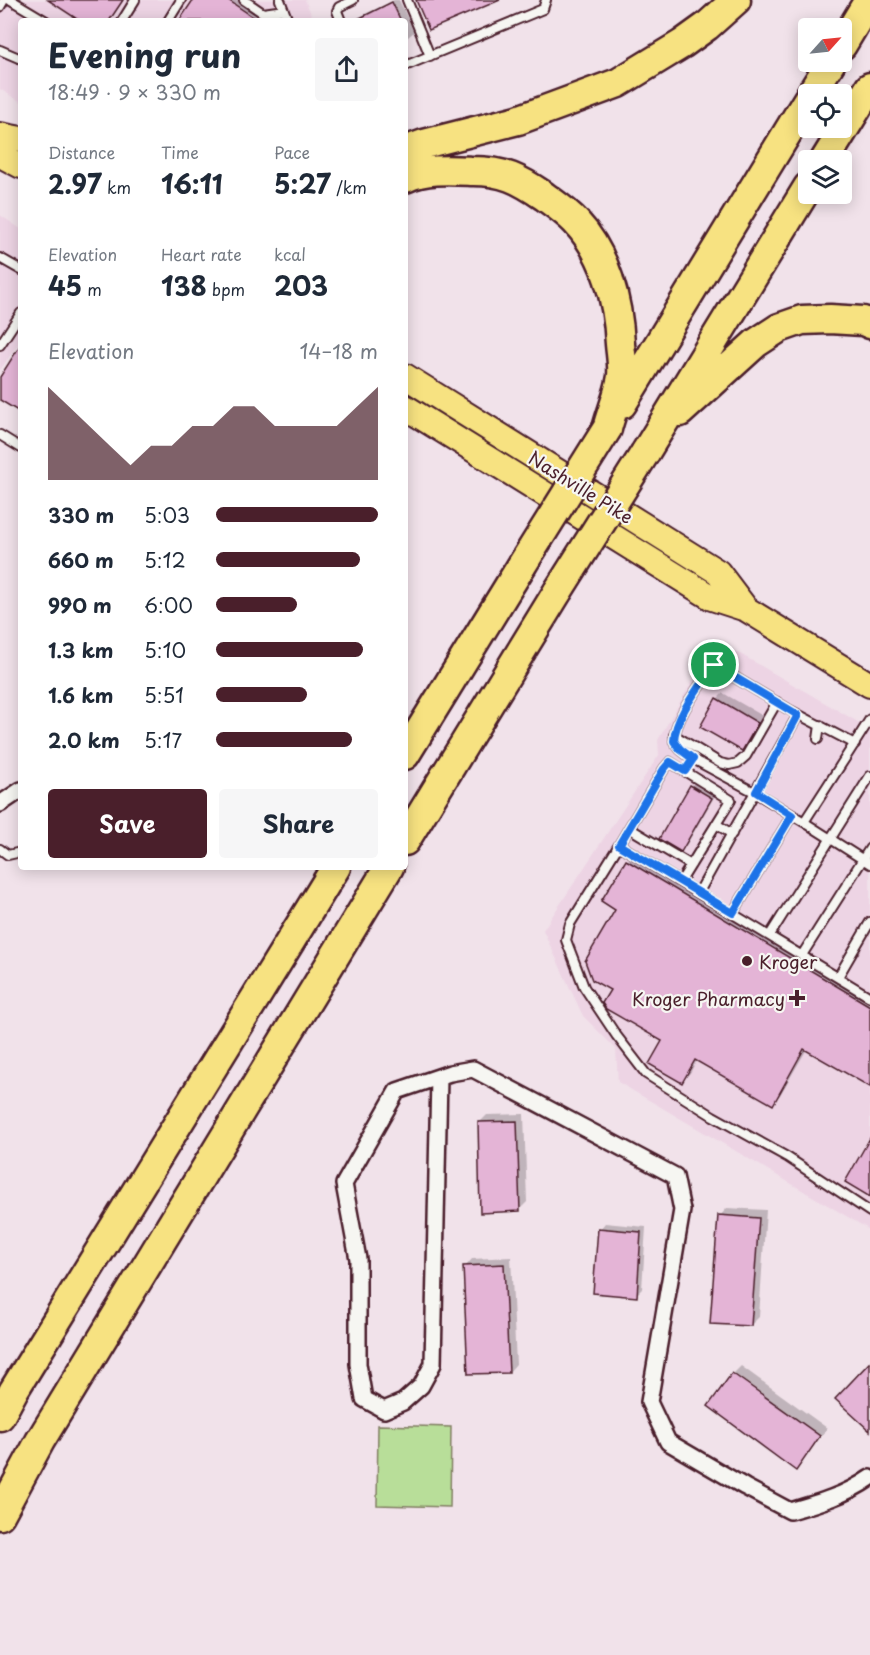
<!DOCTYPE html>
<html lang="en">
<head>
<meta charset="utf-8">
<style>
  body { margin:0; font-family:"Playpen Sans",sans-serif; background:#f6f6f7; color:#1f2937; height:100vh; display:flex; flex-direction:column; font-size:22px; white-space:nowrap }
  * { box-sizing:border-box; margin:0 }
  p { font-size:20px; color:#747a83 }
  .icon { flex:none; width:33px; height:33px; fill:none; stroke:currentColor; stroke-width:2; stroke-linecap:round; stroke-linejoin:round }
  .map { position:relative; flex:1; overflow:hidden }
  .drawer { position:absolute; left:18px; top:18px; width:390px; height:852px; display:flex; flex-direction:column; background:#fff; border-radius:6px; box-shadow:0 3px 15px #0003 }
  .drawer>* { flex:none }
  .needle { width:39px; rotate:63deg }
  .controls { position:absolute; left:798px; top:18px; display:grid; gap:12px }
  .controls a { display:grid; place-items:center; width:54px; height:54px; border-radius:6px; background:#fff; box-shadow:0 3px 15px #0003; font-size:30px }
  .pin { position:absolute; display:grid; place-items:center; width:51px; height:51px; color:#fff; margin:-26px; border:3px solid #fff; border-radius:50%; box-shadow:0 2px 6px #0007 }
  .round { display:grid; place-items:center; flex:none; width:63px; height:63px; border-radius:6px; background:#f6f6f7 }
  .headline { display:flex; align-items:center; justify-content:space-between; height:102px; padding:0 30px }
  h1 { font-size:33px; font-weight:700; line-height:45px }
  .stats { display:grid; grid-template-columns:repeat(3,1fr); gap:9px; height:102px; padding:6px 30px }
  .stats div { display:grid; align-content:center }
  .stats b { font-size:26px; font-weight:700 }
  .stats small { font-size:16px; font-weight:400 }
  .stats p { font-size:16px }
  .chart { height:168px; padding:12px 30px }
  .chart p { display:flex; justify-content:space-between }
  .chart svg { width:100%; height:108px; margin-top:6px; fill:#4a1f2b; opacity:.7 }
  .cta { display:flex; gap:12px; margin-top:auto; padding:12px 30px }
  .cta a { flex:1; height:69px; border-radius:6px; background:#4a1f2b; color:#fff; font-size:24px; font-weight:700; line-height:69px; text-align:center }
  .cta a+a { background:#f6f6f7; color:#1f2937 }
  ul { padding:0 30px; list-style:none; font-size:20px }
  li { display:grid; grid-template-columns:96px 72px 1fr; align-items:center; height:45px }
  li i { height:15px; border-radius:8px; background:#4a1f2b }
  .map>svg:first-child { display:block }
  .built { fill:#edd4e4 }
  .green { fill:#b8de99; stroke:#817e62; stroke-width:1.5 }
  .shadow { fill:#0003 }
  .building { fill:#e4b4d6; stroke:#4a1f2b; stroke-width:1.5 }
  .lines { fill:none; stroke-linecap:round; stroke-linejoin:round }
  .lane-casing { stroke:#4a1f2b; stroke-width:12 }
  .street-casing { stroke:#4a1f2b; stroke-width:20 }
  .primary-casing { stroke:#4a1f2b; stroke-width:28 }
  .highway-casing { stroke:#4a1f2b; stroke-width:33 }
  .lane { stroke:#f6f6f2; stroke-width:8 }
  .street { stroke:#f6f6f2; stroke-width:15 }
  .primary { stroke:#f7e281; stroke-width:24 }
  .highway { stroke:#f7e281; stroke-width:28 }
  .highway-bridge-casing { stroke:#4a1f2b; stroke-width:33; stroke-linecap:butt }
  .highway-bridge { stroke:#f7e281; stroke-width:28 }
  .route-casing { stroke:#fff; stroke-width:12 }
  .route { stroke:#1a73e8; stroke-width:8 }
  .poi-dot { fill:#4a1f2b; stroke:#f6f6f2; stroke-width:2 }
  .labels { text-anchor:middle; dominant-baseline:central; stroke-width:4.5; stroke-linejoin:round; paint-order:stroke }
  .street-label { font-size:18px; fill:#4a1f2b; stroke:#f6f6f2 }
  .poi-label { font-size:18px; fill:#4a1f2b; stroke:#f6f6f2; text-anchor:start }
</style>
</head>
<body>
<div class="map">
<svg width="870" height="1655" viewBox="0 0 870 1655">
  <rect width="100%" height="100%" fill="#f1e2ea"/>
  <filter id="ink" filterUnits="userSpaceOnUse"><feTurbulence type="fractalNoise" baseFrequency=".0167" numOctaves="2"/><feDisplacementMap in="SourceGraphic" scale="12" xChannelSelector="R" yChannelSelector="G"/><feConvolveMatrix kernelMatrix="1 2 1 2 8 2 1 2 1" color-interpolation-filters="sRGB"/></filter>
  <g filter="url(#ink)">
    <path class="built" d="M0 0H305L314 21H21V102L0 89Z
      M0 215 21 229V340L0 370Z
      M716 640 870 729V1230L618 1082 616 1049 583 1016 543 930 659 755 658 740Z"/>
    <path class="green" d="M378 1425 451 1427 450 1507 377 1505Z"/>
    <path class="shadow" d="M51 0H124L110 21H83Z
      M194 0H247L276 20 275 21H181Z
      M394 0H399L414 32 408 37 405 39V21H351Z
      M723 693 763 716 747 744 741 750 717 699Z
      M697 780 717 792 687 844 681 850 691 786Z
      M635 853 870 994V1085L807 1049 780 1095 773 1103 697 1060 690 1073 682 1081 664 1040 612 989 617 909 603 901 627 861Z
      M524 1114 527 1202 519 1210 479 1123 487 1115Z
      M727 1208 766 1210 759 1317 751 1325 720 1216Z
      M605 1223 646 1227 642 1289 636 1295 600 1229Z
      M511 1257 516 1364 509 1372 465 1267 472 1259Z
      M741 1366 827 1428 803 1461 796 1469 733 1374Z"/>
    <path class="building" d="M48 0H123L109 21H80Z
      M193 0H228L259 21H179Z
      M416 0H500L429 30Z
      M392 2 401 21H354Z
      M21 344V413L0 400V377Z
      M716 698 758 723 742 751 700 727Z
      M690 785 712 798 681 852 659 839Z
      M626 860 870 1006V1087L804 1049 773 1105 695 1060 682 1083 649 1064 662 1041 606 1009 602 1003 610 990 592 980 585 961 615 910 601 901Z
      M517 1121 520 1211 480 1213 478 1122Z
      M870 1138V1197L845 1182Z
      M718 1215 759 1218 751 1326 710 1324Z
      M598 1228 641 1232 637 1297 593 1293Z
      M504 1264 509 1373 468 1374 463 1266Z
      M870 1362V1431L835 1399Z
      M732 1373 820 1436 796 1471 708 1406Z"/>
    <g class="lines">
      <g class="lane-casing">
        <path id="lane" d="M11 0 46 21
          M244 0 263 13 284 10
          M280 0 288 21
          M407 0 430 56
          M0 7 4 0
          M122 21 135 0
          M168 21 181 0
          M341 21 337 11 339 7 353 0
          M0 50 21 59
          M405 66 543 9 546 0
          M0 258 21 270
          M0 345 21 313
          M0 435 21 448
          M674 735 720 763 729 765 738 763 746 756 777 702
          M818 739 820 725
          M855 744 788 709 714 665C700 686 675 716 674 741L680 749 693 759 756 793 804 822C826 788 848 754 870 719
          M804 822 870 864
          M716 824 732 834
          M629 828 691 865
          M619 845 664 769 670 762 731 800 681 881
          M0 849 8 855 21 852
          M699 892 798 715
          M733 913 792 815
          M770 935 870 776
          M802 955 870 848
          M838 977 870 922
          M870 997 619 845 570 924 566 940 584 987 616 1035 646 1074 713 1116 787 1157 870 1212"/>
      </g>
      <g class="street-casing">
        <path id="street" d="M0 804 21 790
          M439 1077 433 1364 421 1386 403 1402 384 1410 364 1399 358 1364V1259L344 1184 397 1091 450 1073 473 1069 675 1176 682 1210 649 1402 668 1442 745 1487 790 1511C818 1503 846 1495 870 1478"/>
      </g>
      <g class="primary-casing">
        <path id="primary" d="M0 135 21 139
          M0 151 6 158 21 166
          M405 376 718 572 746 609
          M405 407 712 598 746 609 870 685"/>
      </g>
      <g class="highway-casing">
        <path id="highway" d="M842 45 869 0
          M811 94 831 62
          M405 151 424 144 518 120 618 83 682 44 707 26 736 0
          M825 160 870 87
          M405 178C426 168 451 170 473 171 504 171 519 179 544 196 555 204 567 212 576 222 606 254 618 301 620 344 621 355 623 366 622 376 620 392 611 413 607 429
          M622 404 808 99
          M680 412 756 343 779 328 802 320 830 319 863 321 870 324
          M645 453 808 187
          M405 755 522 565
          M405 841 558 591
          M0 1416 14 1390 336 867
          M0 1515 40 1441 389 867"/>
      </g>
      <use href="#lane" class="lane"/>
      <use href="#street" class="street"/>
      <use href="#primary" class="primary"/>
      <use href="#highway" class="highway"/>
      <g class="highway-bridge-casing">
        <path id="highway-bridge" d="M522 565 607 429
          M558 591 645 453"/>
      </g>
      <use href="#highway-bridge" class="highway-bridge"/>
    </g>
  </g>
  <g class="lines" filter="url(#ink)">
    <g class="route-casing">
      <path id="route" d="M714 665 798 715 756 792 792 815 733 913 619 845 664 769 670 762 685 771 693 759 680 749 674 741C675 716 700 686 714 665Z"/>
    </g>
    <use href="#route" class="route"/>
  </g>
  <g class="poi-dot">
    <circle cx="747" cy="961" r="6"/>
    <path d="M794 989h6v6h6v6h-6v6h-6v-6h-6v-6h6z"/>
  </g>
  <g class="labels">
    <g class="street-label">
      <text transform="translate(581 487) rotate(32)">Nashville Pike</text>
    </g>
    <g class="poi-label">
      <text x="759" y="961">Kroger</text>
      <text x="785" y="998" text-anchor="end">Kroger Pharmacy</text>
    </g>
  </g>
</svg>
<div class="controls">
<a><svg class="needle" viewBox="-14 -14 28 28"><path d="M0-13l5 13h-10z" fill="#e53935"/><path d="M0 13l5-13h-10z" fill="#747a83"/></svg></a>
<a><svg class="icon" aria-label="locate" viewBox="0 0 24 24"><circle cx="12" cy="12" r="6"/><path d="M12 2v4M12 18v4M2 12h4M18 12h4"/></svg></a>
<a><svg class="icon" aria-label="layers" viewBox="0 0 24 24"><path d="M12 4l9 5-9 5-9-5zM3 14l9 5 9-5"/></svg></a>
</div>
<div class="pin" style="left:714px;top:665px;background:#1e9e55"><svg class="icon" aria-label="arrive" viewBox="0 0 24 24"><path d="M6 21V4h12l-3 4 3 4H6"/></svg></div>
<section class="drawer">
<div class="headline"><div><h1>Evening run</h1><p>18:49 · 9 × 330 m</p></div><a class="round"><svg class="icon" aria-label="share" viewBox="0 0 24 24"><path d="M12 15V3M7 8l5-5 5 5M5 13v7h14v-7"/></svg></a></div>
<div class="stats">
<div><p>Distance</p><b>2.97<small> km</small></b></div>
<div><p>Time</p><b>16:11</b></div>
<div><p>Pace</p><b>5:27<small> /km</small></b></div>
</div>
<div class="stats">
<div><p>Elevation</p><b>45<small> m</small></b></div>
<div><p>Heart rate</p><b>138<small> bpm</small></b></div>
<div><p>kcal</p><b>203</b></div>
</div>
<div class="chart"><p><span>Elevation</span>14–18 m</p>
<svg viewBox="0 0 160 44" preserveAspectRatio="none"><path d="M0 44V6L10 14L20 22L30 30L40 38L50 30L60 30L70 22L80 22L90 14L100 14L110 22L120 22L130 22L140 22L150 14L160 6V44z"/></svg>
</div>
<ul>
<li><b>330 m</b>5:03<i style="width:100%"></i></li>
<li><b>660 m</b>5:12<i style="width:89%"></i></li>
<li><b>990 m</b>6:00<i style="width:50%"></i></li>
<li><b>1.3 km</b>5:10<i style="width:91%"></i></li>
<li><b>1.6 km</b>5:51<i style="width:56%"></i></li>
<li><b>2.0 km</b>5:17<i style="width:84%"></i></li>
</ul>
<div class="cta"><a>Save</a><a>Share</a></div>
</section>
</div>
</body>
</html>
